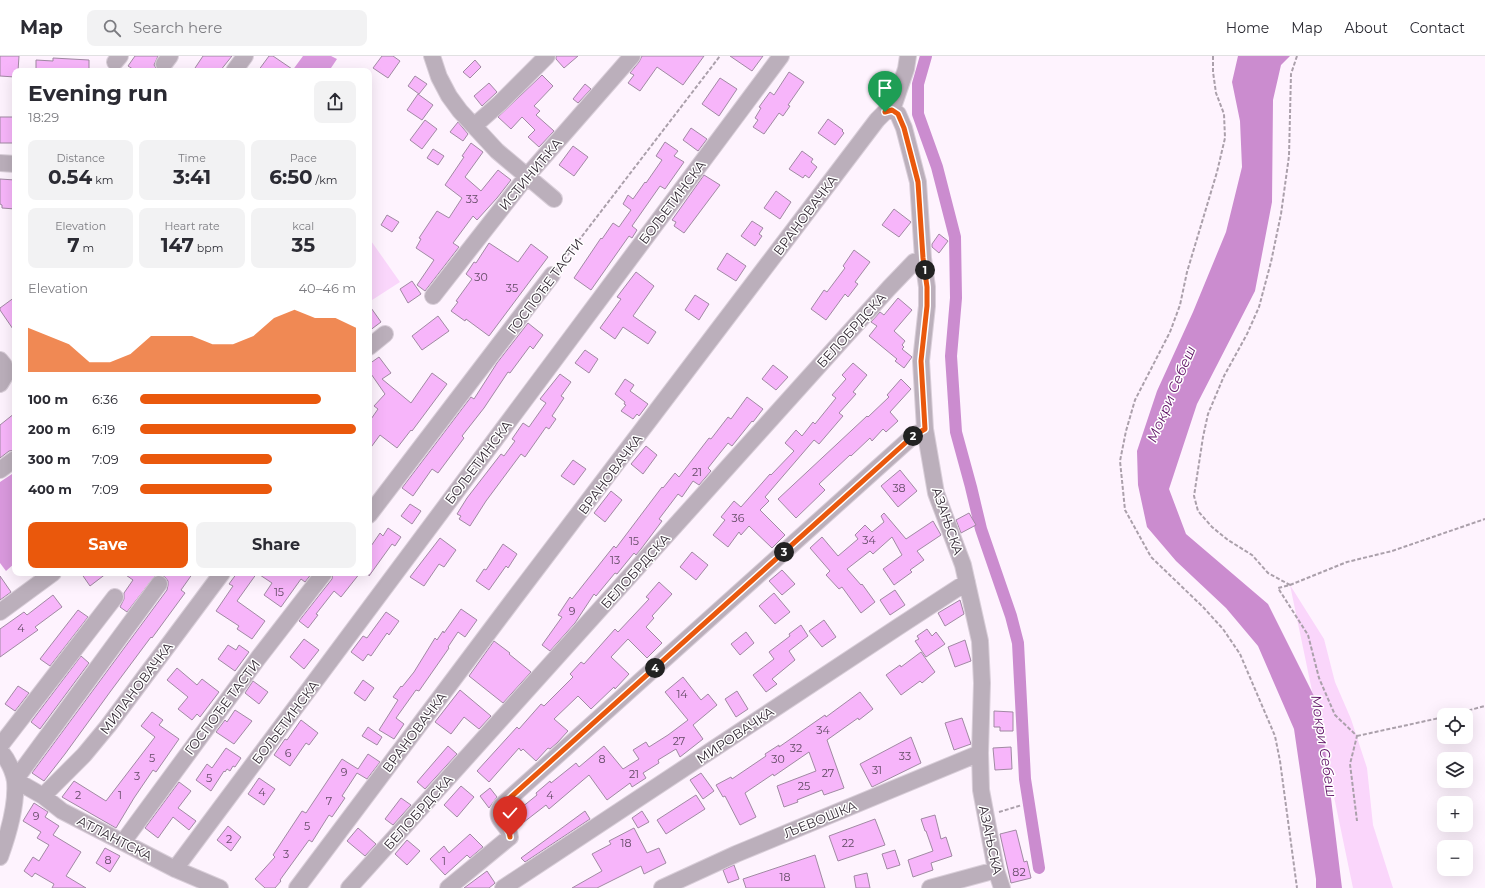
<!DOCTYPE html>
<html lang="en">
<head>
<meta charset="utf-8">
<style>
  body { margin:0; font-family:Montserrat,sans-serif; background:#f2f2f3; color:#2b2b33; height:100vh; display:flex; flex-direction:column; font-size:15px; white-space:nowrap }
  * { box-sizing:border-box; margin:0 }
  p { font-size:13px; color:#7c7c81 }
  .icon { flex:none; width:22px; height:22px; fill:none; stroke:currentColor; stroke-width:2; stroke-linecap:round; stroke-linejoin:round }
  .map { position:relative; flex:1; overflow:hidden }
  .details { position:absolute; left:12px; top:12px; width:360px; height:508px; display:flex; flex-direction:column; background:#fff; border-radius:8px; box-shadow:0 4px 16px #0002 }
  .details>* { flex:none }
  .fabs { position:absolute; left:1437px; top:652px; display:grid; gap:8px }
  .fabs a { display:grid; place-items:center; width:36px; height:36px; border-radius:8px; background:#fff; box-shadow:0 4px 16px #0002; font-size:20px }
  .pin { position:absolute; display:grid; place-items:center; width:34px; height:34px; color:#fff; margin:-41px -17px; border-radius:50% 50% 50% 0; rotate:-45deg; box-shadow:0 0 4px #0007 }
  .pin .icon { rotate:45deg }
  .km { position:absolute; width:20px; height:20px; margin:-10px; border-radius:50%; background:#222; color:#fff; font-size:11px; line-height:20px; text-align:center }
  .round { display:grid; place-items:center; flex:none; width:42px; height:42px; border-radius:8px; background:#f2f2f3 }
  .head { display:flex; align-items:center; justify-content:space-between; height:68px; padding:0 16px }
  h1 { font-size:22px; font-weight:700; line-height:30px }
  .figures { display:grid; grid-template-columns:repeat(3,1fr); gap:6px; height:68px; padding:4px 16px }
  .figures div { display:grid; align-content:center; border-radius:8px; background:#f2f2f3; text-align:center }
  .figures b { font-size:20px; font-weight:700 }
  .figures small { font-size:11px; font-weight:400 }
  .figures p { font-size:11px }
  .chart { height:112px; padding:8px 16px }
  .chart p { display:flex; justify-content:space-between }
  .chart svg { width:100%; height:72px; margin-top:4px; fill:#ea580c; opacity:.7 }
  .button { display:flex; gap:8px; margin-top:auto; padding:8px 16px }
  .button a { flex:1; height:46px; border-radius:8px; background:#ea580c; color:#fff; font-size:16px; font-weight:700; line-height:46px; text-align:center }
  .button a+a { background:#f2f2f3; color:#2b2b33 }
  ul { padding:0 16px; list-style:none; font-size:13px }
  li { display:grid; grid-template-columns:64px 48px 1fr; align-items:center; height:30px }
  li i { height:10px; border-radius:5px; background:#ea580c }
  header { display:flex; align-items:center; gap:24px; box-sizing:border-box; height:56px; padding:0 20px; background:#fff; border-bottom:1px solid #e1e1e2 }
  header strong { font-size:19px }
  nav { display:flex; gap:22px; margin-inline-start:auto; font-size:14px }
  .search { width:280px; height:36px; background:#f2f2f3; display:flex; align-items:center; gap:10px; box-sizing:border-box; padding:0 14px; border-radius:8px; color:#7c7c81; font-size:15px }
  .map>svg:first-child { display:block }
  .green { fill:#fad6fb }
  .forest { fill:#da99de }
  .water { fill:#cb8ccf }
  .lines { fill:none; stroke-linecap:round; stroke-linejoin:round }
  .canal { stroke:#cb8ccf; stroke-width:12 }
  .building { fill:#f7b5fa; stroke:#a189a3 }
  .minor-casing { stroke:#d9ced9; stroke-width:18 }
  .path { stroke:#aba0ab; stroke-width:2; stroke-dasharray:4 2; stroke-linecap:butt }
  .minor { stroke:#bbafbb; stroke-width:16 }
  .route-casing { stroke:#fff; stroke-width:8 }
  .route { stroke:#ea580c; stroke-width:5 }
  .labels { text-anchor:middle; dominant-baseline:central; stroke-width:3; stroke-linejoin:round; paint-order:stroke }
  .number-label { font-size:11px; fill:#624a64 }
  .street-label { font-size:13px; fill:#312732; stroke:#fff }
  .water-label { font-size:14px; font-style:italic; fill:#621568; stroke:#fff }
</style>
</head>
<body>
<header>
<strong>Map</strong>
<div class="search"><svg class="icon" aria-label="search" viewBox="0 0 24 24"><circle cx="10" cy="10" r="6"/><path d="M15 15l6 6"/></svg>Search here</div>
<nav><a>Home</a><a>Map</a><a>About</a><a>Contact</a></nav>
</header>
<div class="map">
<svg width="1485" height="832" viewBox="0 0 1485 832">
  <rect width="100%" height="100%" fill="#fef3fe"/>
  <path class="green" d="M369 182 400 226 369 246Z
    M1290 529 1324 583 1335 626 1351 663 1367 712 1373 769 1393 832H1353Z"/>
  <path class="forest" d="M303 0H331L337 3 329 15H292Z
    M15 416V507L6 515 0 507V426Z"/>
  <path class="water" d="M1238 0H1290L1281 9 1273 44 1272 146 1255 235 1197 348 1169 433 1186 478 1268 548 1320 652 1342 832H1316V823L1294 673 1258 590 1226 552 1176 505 1147 471 1138 429 1137 395 1157 335 1193 256 1226 176 1242 111 1240 65 1232 26Z"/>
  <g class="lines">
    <path class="canal" d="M926 0 918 28V58L937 111 955 181 956 242 951 300 956 376 971 431 981 473 1011 560 1018 587 1025 723 1039 812"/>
  </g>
  <path class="building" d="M0 0H19L18 15H15V21L0 20Z
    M135 0H158L154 9 158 15H136L128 10Z
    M203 0H232L220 15H193Z
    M269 0H273L295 15H258Z
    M382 0H393L400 5 388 22 373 12Z
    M556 0H578L564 12 556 3Z
    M642 0H704L683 29 657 11 640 35 628 27 634 19 630 17 639 6Z
    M730 0H763L752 15Z
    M53 2 89 4V15H36V4L53 5Z
    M475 4 481 11 470 22 463 16Z
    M789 16 804 26 788 49 790 50 783 60 779 57 764 78 753 71 758 64 755 62 761 52 759 51 770 36 774 39Z
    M542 19 553 30 534 50 540 55 536 59 554 75 539 91 528 81 535 74 522 61 511 73 498 61Z
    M415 20 427 28 419 38 408 30Z
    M720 22 737 33 719 60 702 48Z
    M489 27 497 36 482 50 474 40Z
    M585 28 591 33 578 47 573 43Z
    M418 38 433 49 422 64 407 54Z
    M0 61H15V87H0Z
    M828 63 843 74 842 75 844 77 835 89 818 77Z
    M425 64 437 73 422 93 410 84Z
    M458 66 468 78 463 85 450 76Z
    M691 72 707 83 698 95 683 84Z
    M665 86 678 95 674 100 684 106 665 133 660 130 632 170 637 174 632 182 629 180 591 234 574 222 601 182 602 183 613 167 619 171 631 154 623 148 628 139 633 143 645 126 646 127 662 104 656 100Z
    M471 87 483 96 465 121 481 135 498 114 511 124 497 142 477 164 473 160 453 187 459 191 425 235 417 229 434 204 416 192 421 183 419 182 437 155 449 162 462 142 445 129 464 101 462 100Z
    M573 90 588 101 574 120 559 109Z
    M433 93 444 100 438 109 427 102Z
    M802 95 813 103 811 106 817 111 809 122 805 119 803 122 789 113Z
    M704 119 720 129 684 177 674 170 676 166 672 164Z
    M0 123 15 124V153L2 152V149L0 148Z
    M776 135 791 146 780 163 764 152Z
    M894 153 911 166 899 181 882 169Z
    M387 159 399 166 392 176 381 169Z
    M752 165 763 172 759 178 762 180 755 190 741 180Z
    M939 178 948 185 939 197 932 191V188Z
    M489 187 518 206 531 188 548 201 489 280 466 263 465 265 451 255 458 246 456 245 472 223 466 218 474 206 476 207Z
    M854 194 870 206 855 226 858 228 848 241 845 238 826 264 811 253 824 234 827 236 845 212 843 210Z
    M727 197 746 210 736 225 717 213Z
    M636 216 654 230 633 260 656 276 648 288 623 271 615 283 600 272 621 243 617 241Z
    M412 225 421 238 408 247 400 233Z
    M695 239 709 248 699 264 685 254Z
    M15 241V276L0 254V252Z
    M898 242 912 254 894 275 905 285 902 289 904 291 902 293 912 301 904 312 895 305 897 303 869 280 877 270 871 266 880 256 884 259Z
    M369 249 381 266 369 275Z
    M438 260 449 275 422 294 412 280Z
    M528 267 543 279 533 293 530 290 510 317 508 316 484 352 462 380 464 382 438 417 432 413 413 440 402 432 471 341 474 343 497 307Z
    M585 294 598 303 589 317 575 307Z
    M379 301 391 317 382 323 411 347 432 317 447 328 412 375 411 374 397 392 380 379 369 394V366L378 353 374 350 385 338 369 315V308Z
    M853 307 867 319 853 336 856 338 839 357 843 360 819 388 814 384 765 441 769 445 760 454 785 479 772 492 749 470 741 479 739 476 728 491 713 479 725 464 721 461 734 445 741 451 770 418 771 419 794 395 785 387 796 374 802 380 813 366 815 368 836 342 832 339 846 323 842 319Z
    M773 309 788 321 776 334 762 323Z
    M560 318 571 326 561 340 564 342 552 360 556 363 549 373 546 371 525 401 521 398 486 445 470 470 459 463 461 460 457 458 467 442 501 398 504 400 515 385 512 383 523 367 529 371 546 347 540 343Z
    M625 323 634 329 630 335 648 348 639 360 637 358 633 363 621 355 626 349 624 348 625 346 615 338Z
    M901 323 911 333 890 356 898 365 886 376 883 373 872 385 870 382 851 400 850 399 819 428 825 434 796 462 778 443 867 360 868 361 889 341 887 339Z
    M747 341 763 353 753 366 752 365 732 390 728 387 708 412 711 415 699 429 693 425 682 441 678 438 659 463 662 465 641 493 636 499 634 497 617 518 615 517 596 540 594 538 575 567 550 595 542 589 562 561 558 559 570 541 572 543 614 490 616 492 662 431 663 432 675 417 679 421 709 382 711 383 728 361 731 363Z
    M15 357V394L9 395 0 402V369Z
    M646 390 657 399 643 418 631 408Z
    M573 404 586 413 574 429 561 420Z
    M900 414 917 435 898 451 881 430Z
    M611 435 622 444 605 466 594 457Z
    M410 448 421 455 412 468 401 460Z
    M884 457 906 483 933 465 941 479 917 495 924 504 910 514 912 516 894 529 883 513 902 499 892 481 873 498 870 495 847 513 861 529 862 528 875 546 861 557 842 531 839 533 826 519 830 515 810 492 822 481 838 500 858 483 855 479 865 469 872 476 884 466 881 460Z
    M969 457 976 469 961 477 956 464Z
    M388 472 401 481 395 490 392 488 369 520V493L380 477 383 480Z
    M440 482 456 494 444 511 439 508 424 530 410 521Z
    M503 488 517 498 508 512 506 510 489 534 476 525 484 513 486 514Z
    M692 496 708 509 696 524 680 511Z
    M782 514 795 528 782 539 769 525Z
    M81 517H107L90 530Z
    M123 517H193L181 534 185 537 152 582 151 581 110 636 65 698 44 725 32 717 167 534 168 529V525L165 521 160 519 155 520 127 556 120 551 124 543V537L133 524Z
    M237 517H312L305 526 301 523 281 551 264 539 272 527 257 517 237 545 265 565 252 583 237 573 239 570 216 555 233 530 229 528Z
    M333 517H360L341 541 334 535 316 558 318 559 308 572 299 565 332 523Z
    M0 520 11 536 0 544Z
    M659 526 672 538 652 560 654 562 646 571 662 587 647 602 628 583 611 601 629 618 615 633 614 631 591 653 578 640 554 663 568 675 557 687 550 693 548 692 536 705 523 693 521 695 519 692 489 726 477 715 517 671 519 673 541 648 544 650 573 621 570 618 581 606 584 608 615 573 618 576 649 543 646 541Z
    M895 534 905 549 890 559 880 544Z
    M774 537 790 556 775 568 759 550Z
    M53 539 62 551 35 571 38 574 0 601V573L24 556 27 559Z
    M960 544 964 558 945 570 938 557Z
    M461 553 477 564 465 581 458 576 448 591 449 592 419 635 416 634 396 662 404 668 394 683 379 674 398 644 393 641 401 630 402 631 414 616 435 582 437 584 443 575 444 577Z
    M78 554 88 561 50 610 40 603Z
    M386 556 399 565 389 579 387 577 371 600 368 598 363 605 351 596 363 580 367 582Z
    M824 564 836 581 822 591 809 575Z
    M801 569 808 580 789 595 795 604 772 623 777 628 766 636 753 619 774 603 769 596 790 580 789 578Z
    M927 573 932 580 936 576 945 588 926 601 915 585 919 583 917 580Z
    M746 576 754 587 740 599 731 588Z
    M304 583 319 594 304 613 290 601Z
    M965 584 971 605 955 611 948 591Z
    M494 585 510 597 509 598 531 616 503 647 469 620Z
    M228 589 236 594 239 589 249 596 235 615 218 603Z
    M921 596 935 616 922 627 920 625 901 639 886 619 900 609 901 611Z
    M81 600 89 607 40 673 31 666Z
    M177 612 197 629 202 623 219 636 200 661 197 658 192 664 178 653 188 641 167 624Z
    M683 621 701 644 708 638 717 649 693 669 703 683 680 701 676 693 658 704 659 707 643 717 646 722 632 731 630 727 607 744 589 719 549 753 546 749 524 766 516 756 537 739 536 737 550 725 551 727 576 707 579 711 604 690 623 713 639 703 633 694 646 686 649 691 668 679 688 664 665 636Z
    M363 624 374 632 365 645 354 637Z
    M253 625 268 636 259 648 245 637Z
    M18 630 29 637 15 655 5 648Z
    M460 634 491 660 479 673 464 661 451 678 435 666Z
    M737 635 748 653 736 661 725 643Z
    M860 636 873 653 859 664 858 662 827 684 844 732 824 739 822 734 797 744 798 746 784 751 777 730 816 715 809 696 774 720 773 718 745 737 756 761 740 769 725 740 723 741 716 729 731 721 732 723 766 700 765 698 779 689V691L825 659 826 661Z
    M235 654 252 665 234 688 216 676 225 664 227 666Z
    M994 655 1013 656V675H1000V671H994Z
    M152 656 163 664 159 669 179 683 156 716 153 714 134 742 116 772 62 741 74 725 106 745 155 681 141 670Z
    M962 662 971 688 954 694 945 667Z
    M301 664 318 677 309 689 306 687 290 710 274 699 285 683 287 684Z
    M368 671 382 681 377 689 362 680Z
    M911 681 921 707 872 731 860 708Z
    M448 690 457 698 425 733 417 726Z
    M1011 691 1012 713 995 714 993 692Z
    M226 692 241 702 235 711 233 710 230 715 227 713 225 716 224 715 211 735 196 724 207 708 212 712Z
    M368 698 380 706 367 723 357 717 342 740 345 742 332 761 329 759 312 786 309 784 280 824 281 825 275 832H265L255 823 275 801 273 799 302 755 306 757 342 703 358 713Z
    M701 717 714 735 703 743 690 724Z
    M259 722 275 733 264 749 248 738Z
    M179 726 191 735 178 752 196 765 189 774 173 761 158 782 145 772Z
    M461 730 474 741 457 761 444 749Z
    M490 732 497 741 489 752 480 740Z
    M696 739 705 753 666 778 657 764Z
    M401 742 411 749 393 769 385 763Z
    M34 747 48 756 45 761 59 770 53 779 81 796 66 820 86 832H52L54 828 35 817 32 821 24 815 33 801 39 805 49 789 37 782 41 776 23 765Z
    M585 755 590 763 525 806 521 802Z
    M642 755 649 766 638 772 632 762Z
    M935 759 941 783 946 781 952 800 931 807 933 814 913 821 908 804 933 795 926 775H925L921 763Z
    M875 763 885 789 838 805 829 780Z
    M228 770 241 781 231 795 217 784Z
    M358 772 376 788 365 800 347 785Z
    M634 772 647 797 659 792 666 807 644 818 641 810 597 832H572L602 815 592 798 611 788 609 785Z
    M1016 774 1024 806 1027 805 1031 822 1011 827 1000 778Z
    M470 778 483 791 470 802 467 799 445 819 430 803 444 790 449 797Z
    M407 784 420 795 407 809 395 798Z
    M105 792 120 800 110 816 96 807Z
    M895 794 900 809 887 813 882 798Z
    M815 799 825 832H746L743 823Z
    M734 809 739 823 728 827 723 814Z
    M487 815 495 827 494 828 489 832H464Z
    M867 817 870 832H856L854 820Z"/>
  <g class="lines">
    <g class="minor-casing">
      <path id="minor" d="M432 0 439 21 449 40 460 55 497 95 554 143
        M115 6 120 0
        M164 8 170 0
        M234 15 245 0
        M892 54 898 58 904 72 918 126 923 202 927 231V250L921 305 925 373 936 437 963 509 980 585 982 627 980 697 981 734 996 814 1002 832
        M892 54 906 13 908 0
        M474 70 500 47 547 0
        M0 107 15 108
        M433 240 527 120 632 0
        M369 291 385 278
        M0 304 4 309 6 318 0 328
        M0 414 15 403
        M369 459 552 219
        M0 556 53 517
        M0 690 115 541
        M0 694C7 703 13 713 15 725 17 748 8 779 0 801
        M15 724 159 528
        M15 724 43 740 62 755 175 813 220 832
        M43 740 84 699 108 670 222 517
        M123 786 259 601 324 517
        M175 813 781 0
        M297 832 513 544 877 64 885 56 892 54
        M349 832 889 232 914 206 923 202
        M448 832 510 781C509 767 492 765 501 750L913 380 925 373
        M503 832 898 571 967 526
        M662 832 736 798 980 697
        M930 832 996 814"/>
    </g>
    <path class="path" d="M1213 0V16L1216 37 1224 58 1225 82 1217 116 1187 216 1180 249 1170 276 1135 344 1126 375 1120 405 1125 454 1151 501 1203 551 1223 573 1240 598 1275 680 1280 705 1297 832
      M1297 0 1291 18 1289 100 1281 158 1271 206 1259 251 1247 278 1224 320 1208 358 1203 381 1194 440 1198 455 1212 471 1228 484 1252 499 1268 517 1290 529 1278 532 1308 579 1319 622 1335 659 1357 680 1350 708 1357 765
      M560 209 720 0
      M1290 529 1347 506 1392 495 1485 463
      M1451 659 1485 650
      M1357 680 1444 661
      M999 756 1022 749"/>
    <use href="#minor" class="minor"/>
  </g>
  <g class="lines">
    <g class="route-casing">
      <path id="route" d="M510 781C509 767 492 765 501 750L913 380 925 373 921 305 927 250V231L923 202 918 126 904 72 898 58 892 54 885 56"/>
    </g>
    <use href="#route" class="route"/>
  </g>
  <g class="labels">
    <g class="number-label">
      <text x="472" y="143">33</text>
      <text x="481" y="221">30</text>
      <text x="512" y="232">35</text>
      <text x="697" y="416">21</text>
      <text x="899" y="432">38</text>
      <text x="738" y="462">36</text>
      <text x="869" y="484">34</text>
      <text x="634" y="485">15</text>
      <text x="615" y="504">13</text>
      <text x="279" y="536">15</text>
      <text x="572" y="555">9</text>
      <text x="21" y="572">4</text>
      <text x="682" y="638">14</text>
      <text x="823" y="674">34</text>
      <text x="679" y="685">27</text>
      <text x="796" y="692">32</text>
      <text x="288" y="697">6</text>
      <text x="905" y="700">33</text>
      <text x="152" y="702">5</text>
      <text x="602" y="703">8</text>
      <text x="778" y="703">30</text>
      <text x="877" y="714">31</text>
      <text x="344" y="716">9</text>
      <text x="828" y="717">27</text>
      <text x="634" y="718">21</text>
      <text x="137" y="720">3</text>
      <text x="209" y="722">5</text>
      <text x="804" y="730">25</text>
      <text x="262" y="736">4</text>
      <text x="78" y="739">2</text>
      <text x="120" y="739">1</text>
      <text x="550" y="739">4</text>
      <text x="329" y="745">7</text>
      <text x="36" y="760">9</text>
      <text x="307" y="770">5</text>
      <text x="229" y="783">2</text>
      <text x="626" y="787">18</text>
      <text x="848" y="787">22</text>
      <text x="286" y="798">3</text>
      <text x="108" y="804">8</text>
      <text x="444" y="805">1</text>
      <text x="1019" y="816">82</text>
      <text x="785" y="821">18</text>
    </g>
    <g class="street-label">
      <text transform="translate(530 118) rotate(-50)">ИСТИНИЋКА</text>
      <text transform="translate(672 146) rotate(-53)">БОЉЕТИНСКА</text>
      <text transform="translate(805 159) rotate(-53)">ВРАНОВАЧКА</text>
      <text transform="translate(545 230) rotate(-53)">ГОСПОЂЕ ТАСТИ</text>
      <text transform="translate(851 274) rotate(-48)">БЕЛОБРДСКА</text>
      <text transform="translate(478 406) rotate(-53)">БОЉЕТИНСКА</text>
      <text transform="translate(610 418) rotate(-53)">ВРАНОВАЧКА</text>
      <text transform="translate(948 465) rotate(71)">АЗАЊСКА</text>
      <text transform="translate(635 515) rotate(-48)">БЕЛОБРДСКА</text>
      <text transform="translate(136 632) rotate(-53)">МИЛАНОВАЧКА</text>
      <text transform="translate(222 651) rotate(-53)">ГОСПОЂЕ ТАСТИ</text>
      <text transform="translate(285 666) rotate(-53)">БОЉЕТИНСКА</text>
      <text transform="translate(414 676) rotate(-53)">ВРАНОВАЧКА</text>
      <text transform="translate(735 679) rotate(-34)">МИРОВАЧКА</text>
      <text transform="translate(418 756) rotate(-48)">БЕЛОБРДСКА</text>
      <text transform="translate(820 763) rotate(-22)">ЉЕВОШКА</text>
      <text transform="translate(115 782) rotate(27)">АТЛАНТСКА</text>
      <text transform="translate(991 784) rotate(78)">АЗАЊСКА</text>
    </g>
    <g class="water-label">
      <text transform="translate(1171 338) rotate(-67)">Мокри Себеш</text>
      <text transform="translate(1324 690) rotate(81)">Мокри Себеш</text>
    </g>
  </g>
</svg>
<div class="fabs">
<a><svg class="icon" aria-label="locate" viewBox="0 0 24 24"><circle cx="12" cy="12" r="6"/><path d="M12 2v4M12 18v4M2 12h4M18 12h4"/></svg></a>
<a><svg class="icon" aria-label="layers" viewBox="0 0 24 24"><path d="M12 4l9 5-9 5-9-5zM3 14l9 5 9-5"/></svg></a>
<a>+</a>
<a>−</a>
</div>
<div class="pin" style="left:885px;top:56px;background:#1e9e55"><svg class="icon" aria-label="arrive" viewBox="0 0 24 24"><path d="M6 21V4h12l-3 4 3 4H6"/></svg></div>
<div class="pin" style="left:510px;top:781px;background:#d93025"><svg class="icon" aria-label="check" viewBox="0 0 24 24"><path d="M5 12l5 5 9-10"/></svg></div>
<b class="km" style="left:925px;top:214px">1</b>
<b class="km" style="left:913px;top:380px">2</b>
<b class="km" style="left:784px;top:496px">3</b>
<b class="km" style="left:655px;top:612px">4</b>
<section class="details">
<div class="head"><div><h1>Evening run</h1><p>18:29</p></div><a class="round"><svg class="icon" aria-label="share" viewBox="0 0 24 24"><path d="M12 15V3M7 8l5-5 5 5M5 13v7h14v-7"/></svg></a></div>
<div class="figures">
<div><p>Distance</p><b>0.54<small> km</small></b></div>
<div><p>Time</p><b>3:41</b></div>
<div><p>Pace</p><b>6:50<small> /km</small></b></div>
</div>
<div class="figures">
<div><p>Elevation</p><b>7<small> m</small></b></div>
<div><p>Heart rate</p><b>147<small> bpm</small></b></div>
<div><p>kcal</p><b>35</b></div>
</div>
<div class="chart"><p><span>Elevation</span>40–46 m</p>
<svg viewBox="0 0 160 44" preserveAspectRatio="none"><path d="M0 44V17L10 22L20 27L30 38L40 38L50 33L60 22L70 22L80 22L90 27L100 27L110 22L120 11L130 6L140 11L150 11L160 17V44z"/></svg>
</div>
<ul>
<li><b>100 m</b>6:36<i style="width:84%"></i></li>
<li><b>200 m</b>6:19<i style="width:100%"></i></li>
<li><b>300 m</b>7:09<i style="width:61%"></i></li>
<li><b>400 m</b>7:09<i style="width:61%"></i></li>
</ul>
<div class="button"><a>Save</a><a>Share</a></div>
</section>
</div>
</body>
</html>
